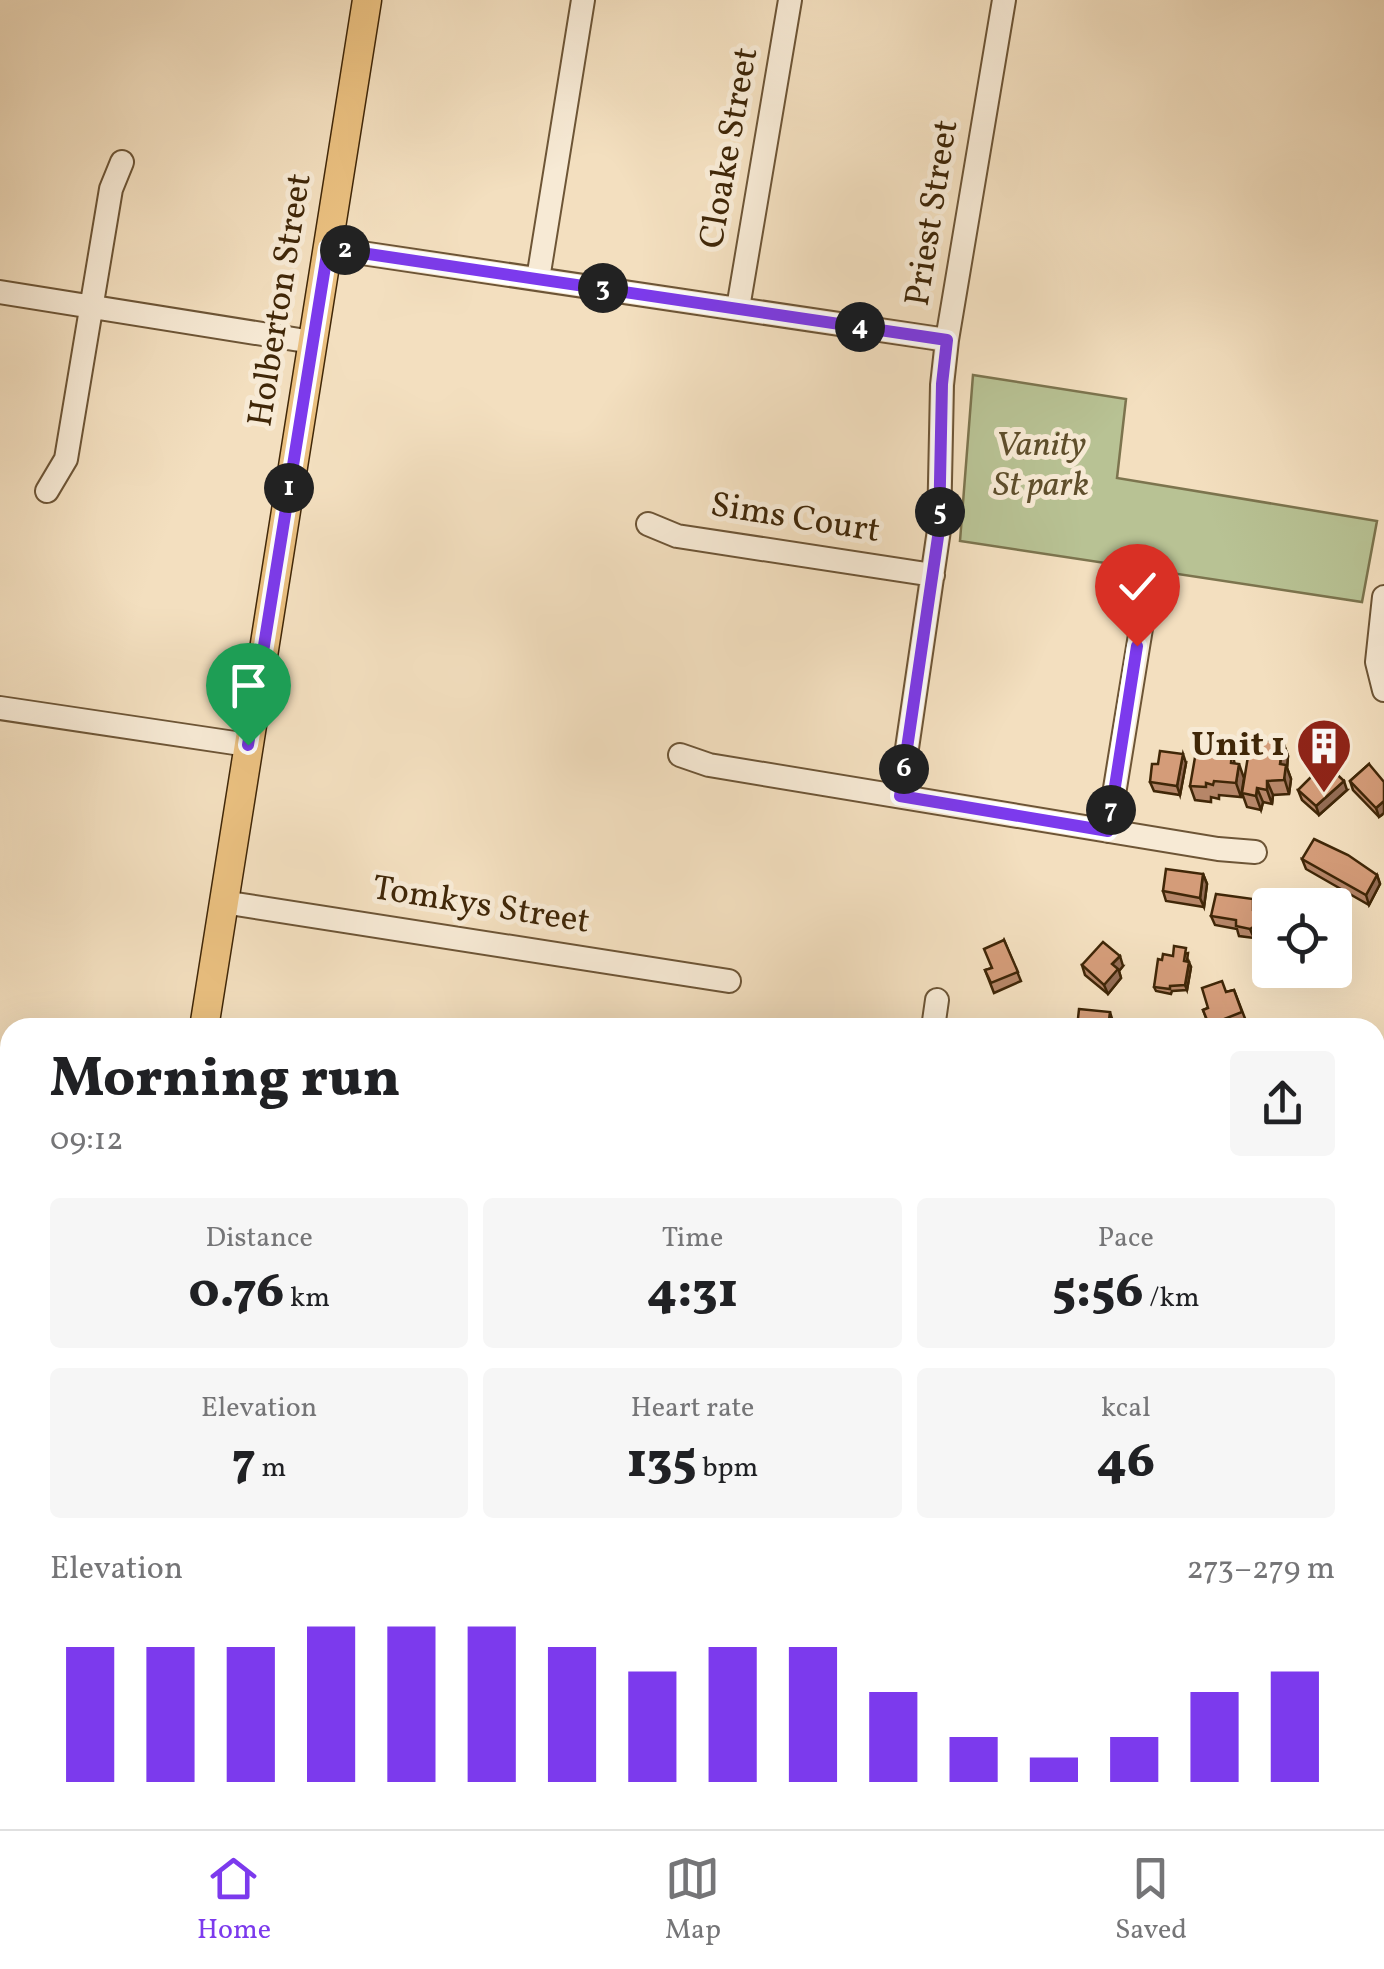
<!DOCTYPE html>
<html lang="en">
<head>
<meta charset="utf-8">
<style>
  body { margin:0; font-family:Vollkorn,serif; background:#f6f6f6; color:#202124; height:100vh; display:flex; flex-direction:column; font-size:38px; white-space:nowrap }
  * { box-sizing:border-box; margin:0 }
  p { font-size:32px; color:#757577 }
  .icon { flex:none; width:55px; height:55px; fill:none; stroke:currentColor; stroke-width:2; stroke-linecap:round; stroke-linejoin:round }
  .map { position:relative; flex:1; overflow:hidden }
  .side { position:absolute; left:0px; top:1018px; width:1385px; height:812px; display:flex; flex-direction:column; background:#fff; border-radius:30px 30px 0 0; box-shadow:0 10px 40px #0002 }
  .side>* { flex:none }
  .buttons { position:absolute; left:1252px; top:888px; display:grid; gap:20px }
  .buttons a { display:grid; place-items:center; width:100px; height:100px; border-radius:10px; background:#fff; box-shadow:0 10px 40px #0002; font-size:50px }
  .pin { position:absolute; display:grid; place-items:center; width:85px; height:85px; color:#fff; margin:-102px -42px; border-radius:50% 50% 50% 0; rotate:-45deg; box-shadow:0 0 10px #0007 }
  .pin .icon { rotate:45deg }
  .km { position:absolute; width:50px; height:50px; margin:-25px; border-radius:50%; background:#222; color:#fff; font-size:28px; line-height:50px; text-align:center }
  .round { display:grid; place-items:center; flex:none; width:105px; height:105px; border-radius:10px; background:#f6f6f6 }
  .head { display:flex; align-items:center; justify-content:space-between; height:170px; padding:0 50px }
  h1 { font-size:55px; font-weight:800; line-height:75px }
  .metrics { display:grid; grid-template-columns:repeat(3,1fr); gap:15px; height:170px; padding:10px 50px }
  .metrics div { display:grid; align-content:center; border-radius:10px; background:#f6f6f6; text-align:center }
  .metrics b { font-size:50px; font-weight:800 }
  .metrics small { font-size:28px; font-weight:400 }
  .metrics p { font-size:28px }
  .chart { height:280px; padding:20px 50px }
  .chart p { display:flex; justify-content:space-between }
  .chart svg { width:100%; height:180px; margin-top:10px; stroke:#7c3aed; stroke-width:6 }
  .tab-bar { display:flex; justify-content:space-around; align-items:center; height:140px; border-top:2px solid #e0e0e0; background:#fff; font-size:28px; color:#757577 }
  .tab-bar a { display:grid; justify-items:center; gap:5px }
  .tab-bar .on { color:#7c3aed }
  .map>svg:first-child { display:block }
  .green { fill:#b8c294; stroke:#7c744e; stroke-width:2.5 }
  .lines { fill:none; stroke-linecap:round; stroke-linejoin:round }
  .minor-casing { stroke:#6d5536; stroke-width:26 }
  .major-casing { stroke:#402708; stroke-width:31 }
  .minor { stroke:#f7ead5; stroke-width:22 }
  .major { stroke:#eac080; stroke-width:28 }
  .wall { fill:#b68668; stroke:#402708; stroke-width:2.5 }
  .shaded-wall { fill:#946d55; stroke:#402708; stroke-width:2.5 }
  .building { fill:#d49c79; stroke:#402708; stroke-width:2.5 }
  .route-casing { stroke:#fff; stroke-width:20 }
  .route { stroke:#7c3aed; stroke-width:12 }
  .labels { text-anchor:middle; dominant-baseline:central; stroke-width:10; stroke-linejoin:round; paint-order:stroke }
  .street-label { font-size:35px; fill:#402708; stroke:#f7ead5 }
  .park-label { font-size:35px; font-style:italic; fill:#5e4e2b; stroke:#f7ead5 }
  .poi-label { font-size:35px; font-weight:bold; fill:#402708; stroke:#f7ead5; text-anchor:end }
</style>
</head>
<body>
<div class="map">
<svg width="1384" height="1829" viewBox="0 0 1384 1829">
  <rect width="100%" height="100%" fill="#f3dfbf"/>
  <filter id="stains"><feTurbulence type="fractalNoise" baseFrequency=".002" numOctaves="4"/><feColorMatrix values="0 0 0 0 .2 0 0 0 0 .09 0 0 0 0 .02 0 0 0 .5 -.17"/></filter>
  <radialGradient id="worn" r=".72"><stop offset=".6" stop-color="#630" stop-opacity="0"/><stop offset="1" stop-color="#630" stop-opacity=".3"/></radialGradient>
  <path class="green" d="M973 375 1126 399 1117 478 1377 521 1362 602 960 541Z"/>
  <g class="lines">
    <g class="minor-casing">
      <path id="minor" d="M328 248 947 340
        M538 279 583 0
        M0 292 312 342
        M738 308 790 0
        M47 491 66 459 111 189 122 162
        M648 524 677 536 933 575
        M1384 597 1377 662 1384 690
        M0 708 248 745
        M680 755 709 765 1218 849 1255 852
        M900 796 939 530 942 385 947 340 1004 0
        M1108 831 1145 604
        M223 902 729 981
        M933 1028 937 1000
        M0 1312 10 1314
        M1375 1430 1384 1372
        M1375 1522 1384 1524
        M0 1577 10 1579
        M0 1685 10 1686
        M812 1829 813 1820
        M1014 1829 1015 1820"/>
    </g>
    <g class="major-casing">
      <path id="major" d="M204 1028 367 0
        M78 1829 80 1820"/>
    </g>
    <use href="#minor" class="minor"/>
    <use href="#major" class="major"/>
  </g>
  <path class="wall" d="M1283 742 1288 756 1287 768 1291 779 1289 794 1273 795 1272 804 1263 802 1261 810 1247 807 1242 793Z
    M1232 750 1241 797 1219 795V799L1211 797V802L1195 800 1190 786Z
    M1186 763 1180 795 1154 791 1150 782Z
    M1369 764 1382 815 1379 817 1353 790 1350 781Z
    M1298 790H1347L1319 815 1302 800Z
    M1302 859 1377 875 1380 884 1369 905 1306 869Z
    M1203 874 1207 884 1204 907 1166 901 1163 891Z
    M1257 908V911L1263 921 1261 933 1254 938 1239 936 1237 929 1215 925 1211 916Z
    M1004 940 1021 981 994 993 985 970 992 968Z
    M1188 953 1187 961 1191 967 1187 990 1172 991 1171 994 1156 991 1154 987 1162 960 1173 956Z
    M1082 965 1123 966 1119 971 1121 978 1108 994 1085 975Z
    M1234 990 1246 1021 1230 1028H1210L1203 1010 1208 1008 1226 992Z
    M0 1344 5 1352 10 1353V1396L0 1394Z"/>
  <path class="shaded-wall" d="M1283 742 1288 756 1287 768 1291 779 1289 794 1280 764Z
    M1183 754 1186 763 1180 795 1177 786Z
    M1239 764 1244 778 1241 797 1236 783Z
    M1267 781 1273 795 1272 804 1267 790Z
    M1344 781 1347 790 1319 815 1316 806Z
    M1257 788 1263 802 1261 810 1256 796Z
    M1384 801V813L1379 817 1376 808Z
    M1203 874 1207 884 1204 907 1200 898Z
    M1377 875 1380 884 1369 905 1366 895Z
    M1259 912 1263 921 1261 933 1254 938 1250 929Z
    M1120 956 1123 966 1119 971 1121 978 1108 994 1104 985 1112 964Z
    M1189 962 1191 967 1187 990 1185 985Z
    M1110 1012 1113 1022V1028H1108Z
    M1375 1807 1378 1815 1376 1829H1366L1368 1820H1375Z"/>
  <path class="building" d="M1251 738 1283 742 1280 764 1286 765 1284 780 1267 781V790L1257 788 1256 796 1242 793Z
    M1197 746 1232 750 1231 763 1239 764 1236 783 1214 781 1213 785 1206 783V787L1190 786Z
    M1160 751 1183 754 1177 786 1150 782 1152 764H1158Z
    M1325 763 1344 781 1316 806 1298 790Z
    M1369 764 1384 782V801L1376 808 1350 781Z
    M1314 839 1348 855 1377 875 1366 895 1302 859Z
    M1166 869 1203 874 1200 898 1163 891Z
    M1216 894 1253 899V910L1259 912 1258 924 1250 929 1236 926V920L1211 916Z
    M1314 896 1320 905H1295Z
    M1004 940 1018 972 991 983 985 970 992 968 984 949Z
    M1103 942 1120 956 1112 964 1118 969 1104 985 1082 965Z
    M1174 946 1186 948 1184 961 1189 962 1185 985 1170 986V989L1154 987 1158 959 1162 960 1163 954 1173 956Z
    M1222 981 1226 992 1234 990 1242 1012 1209 1025 1203 1010 1208 1008 1202 988Z
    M1079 1009 1110 1012 1108 1028H1077Z
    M0 1344H2L0 1352 10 1353V1382L0 1381Z
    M1208 1820H1368L1366 1829H1207Z"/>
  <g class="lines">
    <g class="route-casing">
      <path id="route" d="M248 745 328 248 947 340 942 384 939 530 900 796 1108 831 1137 646"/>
    </g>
    <use href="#route" class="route"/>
  </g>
  <defs>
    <g id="building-pin" transform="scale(2.875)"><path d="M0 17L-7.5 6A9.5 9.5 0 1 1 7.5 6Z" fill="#8f2418" stroke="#f7ead5"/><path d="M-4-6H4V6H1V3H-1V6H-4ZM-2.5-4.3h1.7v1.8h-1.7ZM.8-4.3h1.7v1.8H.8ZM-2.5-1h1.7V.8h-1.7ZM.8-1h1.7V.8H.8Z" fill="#fff"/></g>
  </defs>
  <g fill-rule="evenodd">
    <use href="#building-pin" x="1324" y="746"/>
  </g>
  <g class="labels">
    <g class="street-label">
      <text transform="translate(730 148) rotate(-80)">Cloake Street</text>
      <text transform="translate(933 213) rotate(-81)">Priest Street</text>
      <text transform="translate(281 300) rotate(-81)">Holberton Street</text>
      <text transform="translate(795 519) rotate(9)">Sims Court</text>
      <text transform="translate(481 906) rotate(9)">Tomkys Street</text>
    </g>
    <g class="park-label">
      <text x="1041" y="446">Vanity<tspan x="1041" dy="40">St park</tspan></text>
    </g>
    <g class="poi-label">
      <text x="1285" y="746">Unit 1</text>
    </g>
  </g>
  <rect width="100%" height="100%" filter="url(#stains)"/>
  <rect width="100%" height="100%" fill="url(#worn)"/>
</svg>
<div class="buttons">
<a><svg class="icon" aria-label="locate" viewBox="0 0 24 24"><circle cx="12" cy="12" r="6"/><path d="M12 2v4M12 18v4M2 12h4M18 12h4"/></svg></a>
</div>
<div class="pin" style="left:248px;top:745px;background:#1e9e55"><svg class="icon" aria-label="arrive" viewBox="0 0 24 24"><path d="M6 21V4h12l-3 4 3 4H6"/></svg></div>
<div class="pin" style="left:1137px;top:646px;background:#d93025"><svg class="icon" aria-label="check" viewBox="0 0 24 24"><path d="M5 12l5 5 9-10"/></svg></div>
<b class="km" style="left:289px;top:488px">1</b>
<b class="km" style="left:345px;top:250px">2</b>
<b class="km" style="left:603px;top:288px">3</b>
<b class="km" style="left:860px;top:327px">4</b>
<b class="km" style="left:940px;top:512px">5</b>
<b class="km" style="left:904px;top:769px">6</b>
<b class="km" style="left:1111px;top:810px">7</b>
<section class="side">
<div class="head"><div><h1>Morning run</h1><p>09:12</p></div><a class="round"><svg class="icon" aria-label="share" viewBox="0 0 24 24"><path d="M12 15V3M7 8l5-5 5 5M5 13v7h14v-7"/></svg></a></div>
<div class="metrics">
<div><p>Distance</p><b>0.76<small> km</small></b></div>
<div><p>Time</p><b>4:31</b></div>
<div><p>Pace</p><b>5:56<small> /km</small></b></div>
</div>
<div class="metrics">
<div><p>Elevation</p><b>7<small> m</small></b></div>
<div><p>Heart rate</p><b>135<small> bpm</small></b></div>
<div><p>kcal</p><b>46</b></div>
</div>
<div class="chart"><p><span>Elevation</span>273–279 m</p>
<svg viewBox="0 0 160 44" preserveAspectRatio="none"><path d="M5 44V11M15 44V11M25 44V11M35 44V6M45 44V6M55 44V6M65 44V11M75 44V17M85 44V11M95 44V11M105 44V22M115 44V33M125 44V38M135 44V33M145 44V22M155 44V17"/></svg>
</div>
</section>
</div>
<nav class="tab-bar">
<a class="on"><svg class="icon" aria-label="home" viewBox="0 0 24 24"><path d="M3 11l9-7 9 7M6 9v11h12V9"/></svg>Home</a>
<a><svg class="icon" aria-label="map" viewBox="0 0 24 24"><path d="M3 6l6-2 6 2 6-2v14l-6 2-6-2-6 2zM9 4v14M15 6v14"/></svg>Map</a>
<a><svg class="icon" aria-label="saved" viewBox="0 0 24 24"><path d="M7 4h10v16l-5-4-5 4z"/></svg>Saved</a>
</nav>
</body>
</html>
